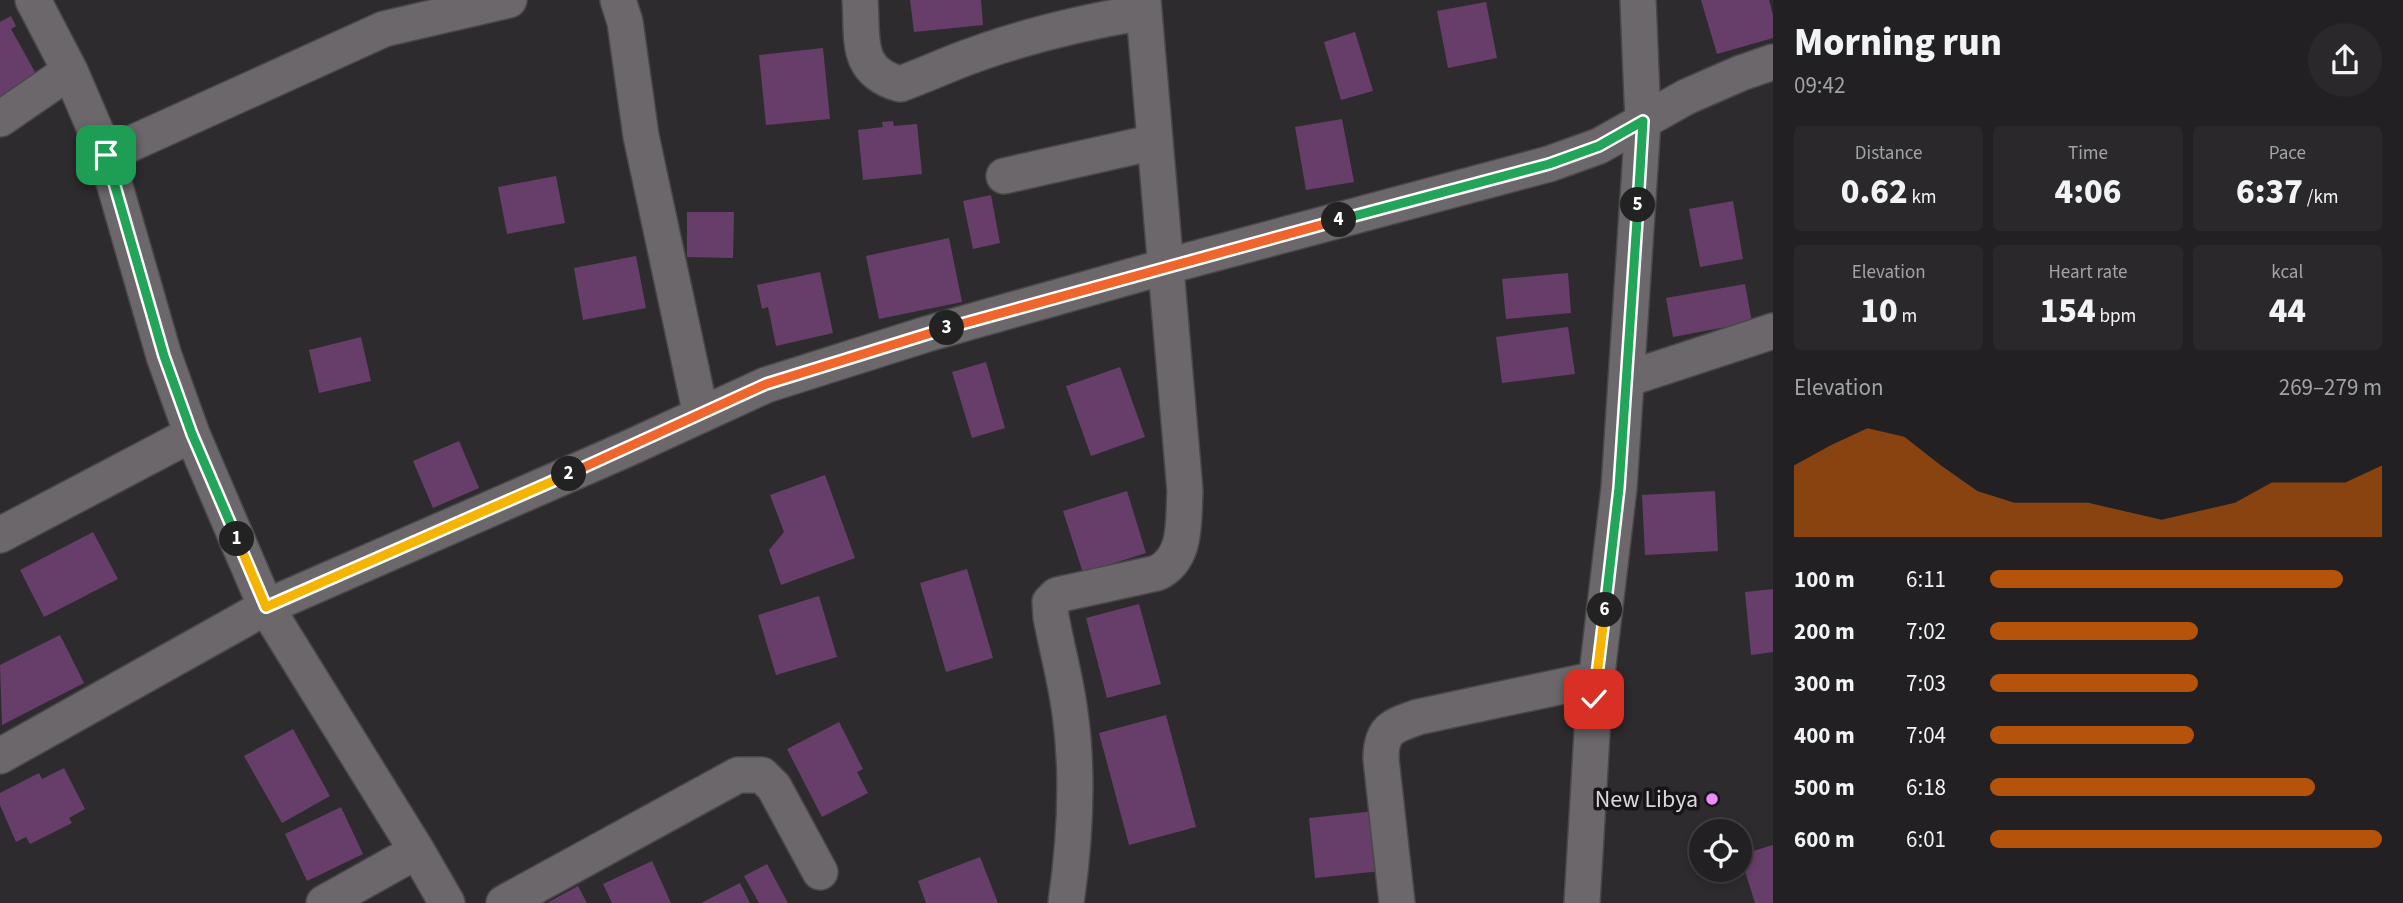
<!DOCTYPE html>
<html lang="en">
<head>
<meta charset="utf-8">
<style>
  body { margin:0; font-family:"Source Sans 3",sans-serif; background:#2a282b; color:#f1f3f6; height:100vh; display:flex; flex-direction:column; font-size:26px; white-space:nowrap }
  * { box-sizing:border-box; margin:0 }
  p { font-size:23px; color:#a2a3a6 }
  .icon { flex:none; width:38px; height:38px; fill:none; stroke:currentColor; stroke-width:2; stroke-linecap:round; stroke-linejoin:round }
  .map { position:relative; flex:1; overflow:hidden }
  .details { display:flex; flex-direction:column; background:#222023; width:630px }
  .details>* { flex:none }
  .fabs { position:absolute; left:1689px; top:819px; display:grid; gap:14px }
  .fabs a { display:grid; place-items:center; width:63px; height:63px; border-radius:50%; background:#222023; box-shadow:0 4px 10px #0003,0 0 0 2px #3f3e41; font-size:35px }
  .pin { position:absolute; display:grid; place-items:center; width:60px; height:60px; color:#fff; margin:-30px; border-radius:14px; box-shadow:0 4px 10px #0006 }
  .km { position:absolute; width:35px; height:35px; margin:-18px; border-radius:50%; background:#222; color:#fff; font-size:19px; line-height:35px; text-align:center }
  .round { display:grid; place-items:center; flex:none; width:74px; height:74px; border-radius:37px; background:#2a282b }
  .headline { display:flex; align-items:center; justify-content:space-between; height:119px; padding:0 21px }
  h1 { font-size:38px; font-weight:800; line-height:52px }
  .figures { display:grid; grid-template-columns:repeat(3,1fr); gap:10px; height:119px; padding:7px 21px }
  .figures div { display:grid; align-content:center; border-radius:7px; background:#2a282b; text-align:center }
  .figures b { font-size:35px; font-weight:800 }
  .figures small { font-size:19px; font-weight:400 }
  .figures p { font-size:19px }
  .chart { height:196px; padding:14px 21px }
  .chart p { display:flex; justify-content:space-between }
  .chart svg { width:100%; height:126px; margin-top:7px; fill:#b45309; opacity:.7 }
  ul { padding:0 21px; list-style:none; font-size:23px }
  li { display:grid; grid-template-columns:112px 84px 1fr; align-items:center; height:52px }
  li i { height:18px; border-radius:9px; background:#b45309 }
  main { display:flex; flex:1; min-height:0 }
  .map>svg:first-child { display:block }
  .building { fill:#673e6a }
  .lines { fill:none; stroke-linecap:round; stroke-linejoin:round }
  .minor-casing { stroke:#4a474a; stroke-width:38 }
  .minor { stroke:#6b676b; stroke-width:35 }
  .split-1-casing { stroke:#fff; stroke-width:14 }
  .split-2-casing { stroke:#fff; stroke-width:14 }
  .split-3-casing { stroke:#fff; stroke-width:14 }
  .split-4-casing { stroke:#fff; stroke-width:14 }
  .split-5-casing { stroke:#fff; stroke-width:14 }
  .split-6-casing { stroke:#fff; stroke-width:14 }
  .split-7-casing { stroke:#fff; stroke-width:14 }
  .split-1 { stroke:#22a559; stroke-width:9 }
  .split-2 { stroke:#f5b400; stroke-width:9 }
  .split-3 { stroke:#f0652b; stroke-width:9 }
  .split-4 { stroke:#f0652b; stroke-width:9 }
  .split-5 { stroke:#22a559; stroke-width:9 }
  .split-6 { stroke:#22a559; stroke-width:9 }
  .split-7 { stroke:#f5b400; stroke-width:9 }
  .poi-dot { fill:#ef8bf7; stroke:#161416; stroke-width:2.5 }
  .labels { text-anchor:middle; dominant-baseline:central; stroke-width:7; stroke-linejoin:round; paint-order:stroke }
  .poi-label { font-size:24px; fill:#dad7da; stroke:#161416; text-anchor:end }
</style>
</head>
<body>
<main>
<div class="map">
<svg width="1773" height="903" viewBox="0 0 1773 903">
  <rect width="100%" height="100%" fill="#2e2b2f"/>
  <path class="building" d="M910 0H981L983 25 914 32Z
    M1701 0H1769L1773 15V38L1717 54Z
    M1486 2 1497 58 1448 68 1437 11Z
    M11 16 16 26 11 29 40 81 0 104V22Z
    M1355 32 1373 91 1341 100 1324 42Z
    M823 48 830 119 766 125 759 55Z
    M1342 119 1354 182 1306 190 1295 127Z
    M893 121 894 126 917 124 922 174 863 180 858 130 883 127 882 122Z
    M556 176 565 223 507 234 498 187Z
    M991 195 1000 243 973 249 963 201Z
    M1733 201 1743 259 1700 267 1689 209Z
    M687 212H734L733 258 687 257Z
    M949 238 962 302 879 319 866 256Z
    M636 256 646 308 583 320 574 268Z
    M820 272 833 333 776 346 768 307 762 309 757 285Z
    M1568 273 1571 313 1506 319 1502 279Z
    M1745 284 1752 322 1673 337 1666 298Z
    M1568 327 1575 374 1502 383 1496 337Z
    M361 337 371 381 319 393 309 350Z
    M986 362 1005 428 972 438 952 372Z
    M1120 367 1145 437 1091 456 1066 386Z
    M459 441 479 488 433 508 413 461Z
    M825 475 855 558 781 585 769 550 784 532 770 495Z
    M1127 491 1146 553 1083 573 1063 511Z
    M1715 491 1718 551 1645 555 1642 495Z
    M93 532 118 579 44 617 20 570Z
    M967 569 993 658 946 672 920 583Z
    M1773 589V652L1751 655 1745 592Z
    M819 596 837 657 776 675 758 615Z
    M1139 604 1161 684 1107 698 1086 618Z
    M60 635 84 683 2 725 0 665Z
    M1166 715 1196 827 1129 845 1099 733Z
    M839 722 863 769 857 772 868 793 822 817 787 749Z
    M293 729 330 796 282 823 244 756Z
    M64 768 85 809 69 818 72 823 30 844 26 837 16 842 0 805V793L39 773 42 779Z
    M341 807 363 854 307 881 285 834Z
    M1375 811 1381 871 1315 878 1309 818Z
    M1773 845V903H1755L1740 855Z
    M980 857 998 903H926L918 881Z
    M652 861 671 903H612L603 884Z
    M767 864 788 903H759L744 876Z
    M740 883 750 903H701Z
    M578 886 587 903H547Z"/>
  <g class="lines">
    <g class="minor-casing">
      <path id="minor" d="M33 0 70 71 106 155 164 356 192 434 266 607 417 851 447 903
        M618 0 625 22 641 136 701 415
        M860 0C863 39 854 71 900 84 917 78 933 71 950 64 1012 39 1078 23 1144 12
        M0 119 70 71
        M106 155 384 29 509 0
        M1004 176 1155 142
        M1627 379 1773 331
        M0 535 192 434
        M0 756 266 607 629 448 766 385 927 334 1164 267 1549 164 1599 146 1686 97 1741 73 1773 62
        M324 903 417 851
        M504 903 738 775H762L774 787 820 872
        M1066 903C1075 840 1079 776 1070 713 1066 681 1057 649 1051 617L1050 602 1057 595 1157 573C1188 558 1183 520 1185 491L1143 0
        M1397 903 1381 759C1381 729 1392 726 1418 717L1596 679
        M1582 903 1594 699 1619 488 1643 121 1638 0"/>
    </g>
    <use href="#minor" class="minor"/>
  </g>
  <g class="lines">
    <g class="split-1-casing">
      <path id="split-1" d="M106 155 164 356 192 434 237 539"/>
    </g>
    <g class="split-2-casing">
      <path id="split-2" d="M237 539 266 607 569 474"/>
    </g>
    <g class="split-3-casing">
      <path id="split-3" d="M569 474 766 384 947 328"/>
    </g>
    <g class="split-4-casing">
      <path id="split-4" d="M947 328 1339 220"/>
    </g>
    <g class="split-5-casing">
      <path id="split-5" d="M1339 220 1549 164 1599 146 1643 121 1638 205"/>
    </g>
    <g class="split-6-casing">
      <path id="split-6" d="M1605 610 1619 488 1638 205"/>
    </g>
    <g class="split-7-casing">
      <path id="split-7" d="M1594 699 1605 610"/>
    </g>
    <use href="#split-1" class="split-1"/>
    <use href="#split-2" class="split-2"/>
    <use href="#split-3" class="split-3"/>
    <use href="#split-4" class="split-4"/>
    <use href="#split-5" class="split-5"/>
    <use href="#split-6" class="split-6"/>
    <use href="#split-7" class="split-7"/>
  </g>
  <circle class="poi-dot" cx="1712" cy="799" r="7"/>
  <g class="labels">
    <g class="poi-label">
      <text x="1698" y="799">New Libya</text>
    </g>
  </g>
</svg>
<div class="fabs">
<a><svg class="icon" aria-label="locate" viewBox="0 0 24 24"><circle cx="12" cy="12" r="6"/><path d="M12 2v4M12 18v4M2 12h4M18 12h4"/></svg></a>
</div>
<div class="pin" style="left:106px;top:155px;background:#1e9e55"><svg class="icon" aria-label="arrive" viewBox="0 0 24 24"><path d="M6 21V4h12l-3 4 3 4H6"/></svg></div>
<div class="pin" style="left:1594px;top:699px;background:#d93025"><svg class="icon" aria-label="check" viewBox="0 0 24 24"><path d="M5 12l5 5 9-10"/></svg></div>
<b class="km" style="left:237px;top:539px">1</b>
<b class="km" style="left:569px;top:474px">2</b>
<b class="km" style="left:947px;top:328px">3</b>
<b class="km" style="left:1339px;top:220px">4</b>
<b class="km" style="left:1638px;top:205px">5</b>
<b class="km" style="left:1605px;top:610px">6</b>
</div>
<section class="details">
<div class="headline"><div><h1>Morning run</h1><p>09:42</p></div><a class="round"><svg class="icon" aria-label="share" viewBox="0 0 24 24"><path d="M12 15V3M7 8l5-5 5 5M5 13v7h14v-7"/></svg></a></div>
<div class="figures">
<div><p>Distance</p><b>0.62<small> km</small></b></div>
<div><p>Time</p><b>4:06</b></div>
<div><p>Pace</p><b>6:37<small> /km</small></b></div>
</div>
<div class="figures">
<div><p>Elevation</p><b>10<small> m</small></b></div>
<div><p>Heart rate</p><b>154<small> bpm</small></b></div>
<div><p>kcal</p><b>44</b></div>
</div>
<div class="chart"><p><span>Elevation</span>269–279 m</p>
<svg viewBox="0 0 160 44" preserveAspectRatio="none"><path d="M0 44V19L10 12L20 6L30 9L40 19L50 28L60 32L70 32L80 32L90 35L100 38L110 35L120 32L130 25L140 25L150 25L160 19V44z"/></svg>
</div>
<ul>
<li><b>100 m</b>6:11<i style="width:90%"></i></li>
<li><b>200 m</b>7:02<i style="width:53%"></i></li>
<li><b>300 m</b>7:03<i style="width:53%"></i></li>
<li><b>400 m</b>7:04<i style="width:52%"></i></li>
<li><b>500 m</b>6:18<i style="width:83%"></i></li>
<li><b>600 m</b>6:01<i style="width:100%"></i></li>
</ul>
</section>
</main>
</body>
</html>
